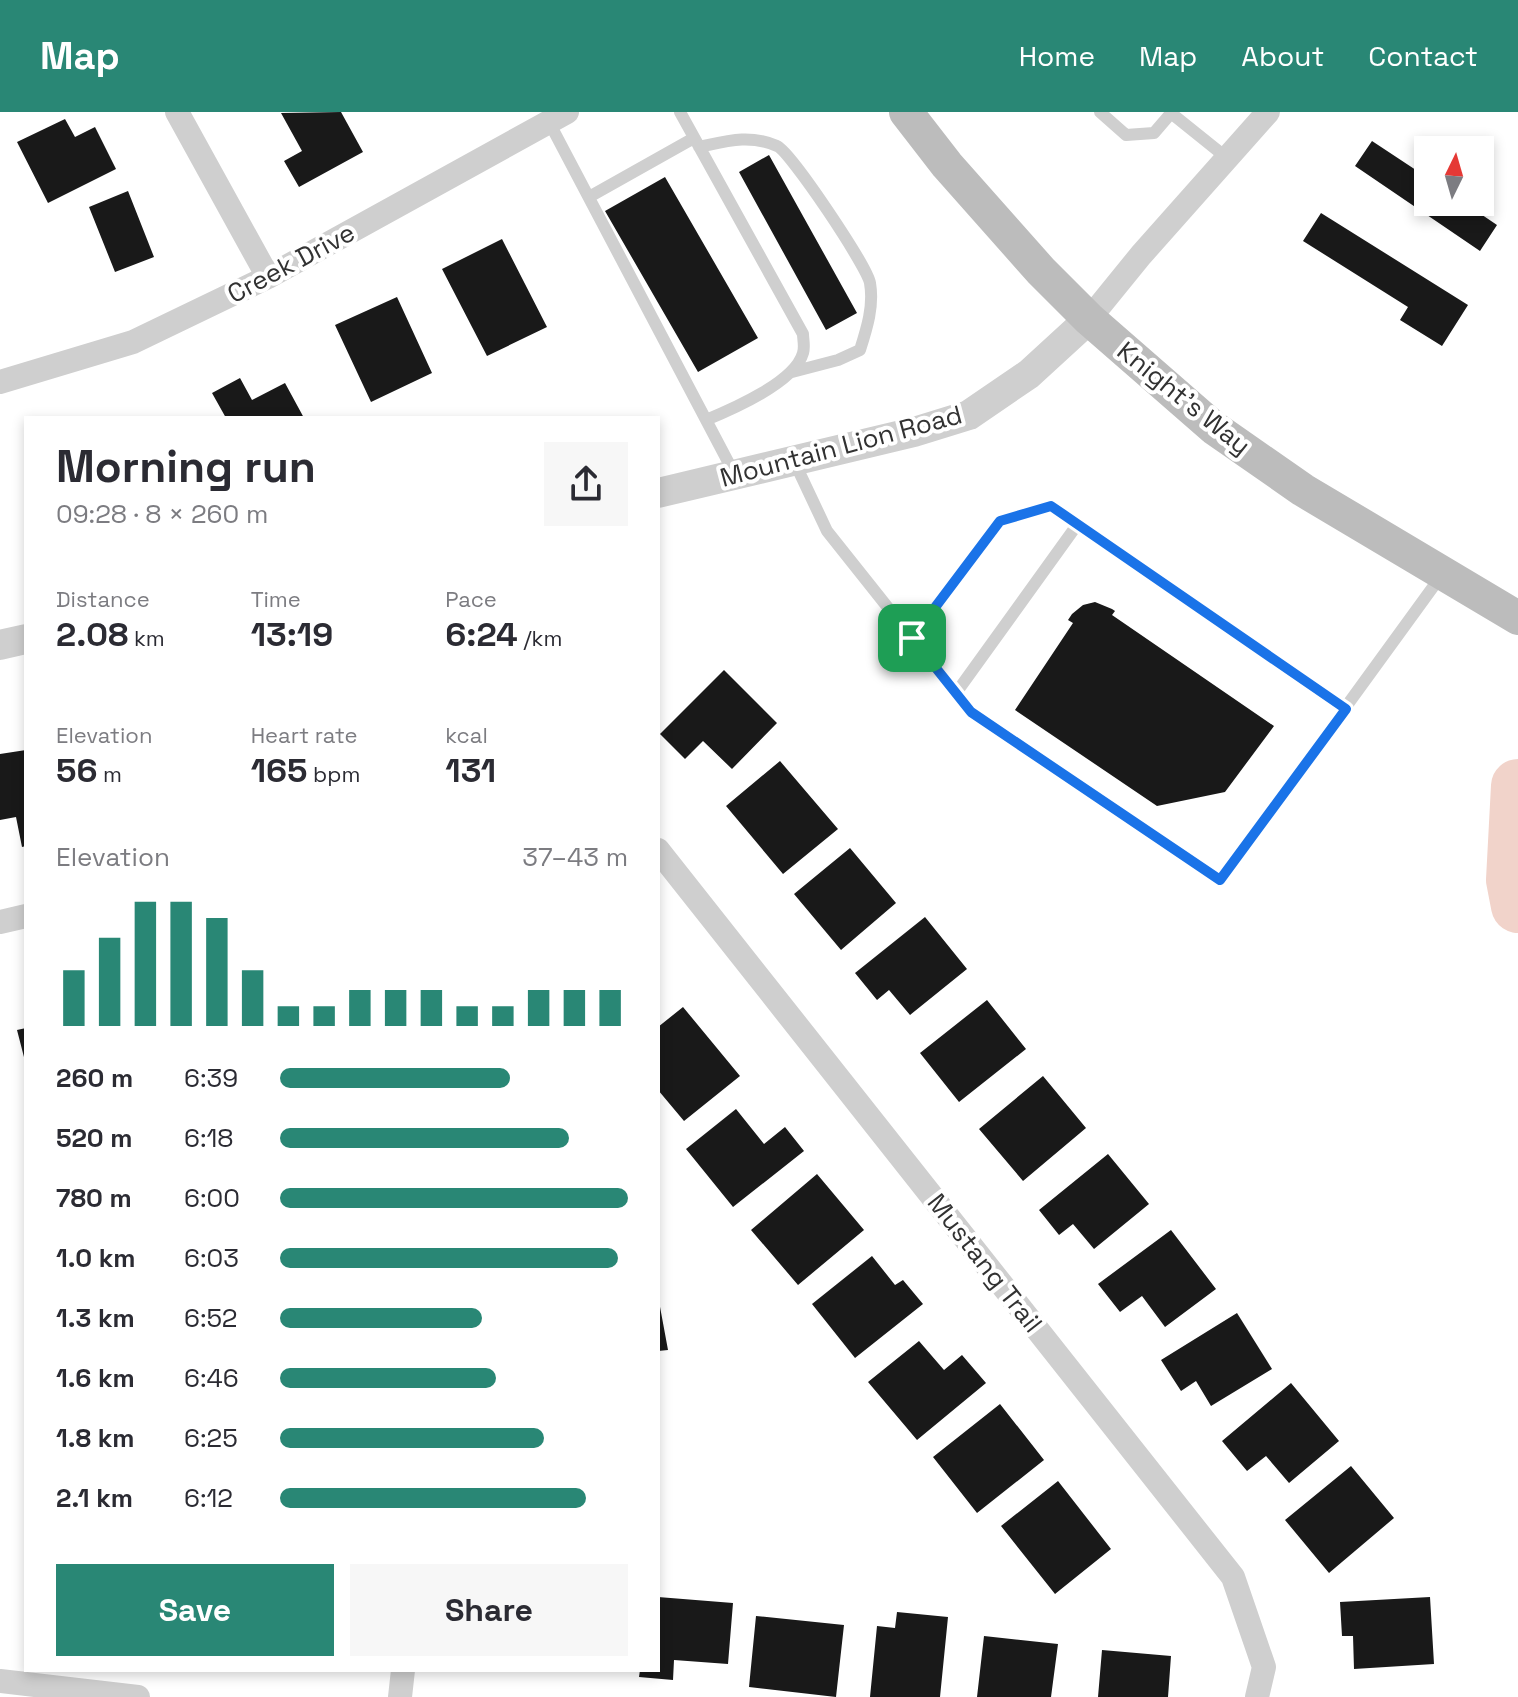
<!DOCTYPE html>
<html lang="en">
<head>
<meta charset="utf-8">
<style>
  body { margin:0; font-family:"Space Grotesk",sans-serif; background:#f7f7f7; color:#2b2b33; height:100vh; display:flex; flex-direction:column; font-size:30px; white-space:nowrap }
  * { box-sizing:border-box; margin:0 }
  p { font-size:26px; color:#7c7c81 }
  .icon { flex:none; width:44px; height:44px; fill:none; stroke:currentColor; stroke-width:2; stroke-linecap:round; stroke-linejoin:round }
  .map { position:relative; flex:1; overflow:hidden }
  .sheet { position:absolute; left:24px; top:304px; width:636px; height:1256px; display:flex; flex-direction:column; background:#fff; border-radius:0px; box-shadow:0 4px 12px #0003 }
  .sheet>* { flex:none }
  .needle { width:52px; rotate:5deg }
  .buttons { position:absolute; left:1414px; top:24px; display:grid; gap:16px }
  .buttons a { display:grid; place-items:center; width:80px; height:80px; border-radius:0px; background:#fff; box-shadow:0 4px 12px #0003; font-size:40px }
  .pin { position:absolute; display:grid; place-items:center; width:68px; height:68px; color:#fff; margin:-34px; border-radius:16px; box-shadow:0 4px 12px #0006 }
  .round { display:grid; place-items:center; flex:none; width:84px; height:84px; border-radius:0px; background:#f7f7f7 }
  .overview { display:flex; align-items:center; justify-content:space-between; height:136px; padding:0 32px }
  h1 { font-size:44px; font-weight:700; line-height:60px }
  .figures { display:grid; grid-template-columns:repeat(3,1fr); gap:12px; height:136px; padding:8px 32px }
  .figures div { display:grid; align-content:center }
  .figures b { font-size:34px; font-weight:700 }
  .figures small { font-size:22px; font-weight:400 }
  .figures p { font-size:22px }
  .chart { height:224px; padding:16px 32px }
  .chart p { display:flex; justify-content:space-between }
  .chart svg { width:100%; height:144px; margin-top:8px; stroke:#298775; stroke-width:6 }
  .action { display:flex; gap:16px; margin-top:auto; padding:16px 32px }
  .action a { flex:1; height:92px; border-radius:0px; background:#298775; color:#fff; font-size:32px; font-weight:700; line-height:92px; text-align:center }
  .action a+a { background:#f7f7f7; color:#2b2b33 }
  ul { padding:0 32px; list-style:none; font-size:26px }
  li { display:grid; grid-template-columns:128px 96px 1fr; align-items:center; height:60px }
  li i { height:20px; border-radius:10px; background:#298775 }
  header { display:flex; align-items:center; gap:48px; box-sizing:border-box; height:112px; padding:0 40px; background:#298775; color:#fff }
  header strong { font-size:38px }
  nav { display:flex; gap:44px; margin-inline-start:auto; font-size:28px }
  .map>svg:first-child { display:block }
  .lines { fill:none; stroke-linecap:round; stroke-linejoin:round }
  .river { stroke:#f1d3ca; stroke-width:54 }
  .building { fill:#191919 }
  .service { stroke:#cfcfcf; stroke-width:12 }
  .minor { stroke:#cfcfcf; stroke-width:24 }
  .tertiary { stroke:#cfcfcf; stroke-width:30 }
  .secondary { stroke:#bcbcbc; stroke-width:34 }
  .route-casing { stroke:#fff; stroke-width:16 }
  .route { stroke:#1a73e8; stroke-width:10 }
  .labels { text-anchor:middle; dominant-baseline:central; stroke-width:8; stroke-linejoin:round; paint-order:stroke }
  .street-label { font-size:26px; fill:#323232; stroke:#fff }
</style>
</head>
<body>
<header>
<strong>Map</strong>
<nav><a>Home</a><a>Map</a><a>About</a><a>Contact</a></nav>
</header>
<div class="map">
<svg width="1518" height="1585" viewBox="0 0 1518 1585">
  <rect width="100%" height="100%" fill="#fff"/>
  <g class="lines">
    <path class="river" d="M1518 674 1513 768 1518 794"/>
  </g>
  <path class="building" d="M341 0 363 40 299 75 284 49 302 39 281 1Z
    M65 7 75 25 95 15 116 57 48 91 17 30Z
    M1372 29 1428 66V90H1463L1497 113 1480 139 1355 54Z
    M769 43 857 201 826 218 739 60Z
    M665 65 758 226 698 260 605 99Z
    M128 79 154 145 115 160 89 95Z
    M1321 101 1468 193 1442 234 1400 208 1408 195 1303 129Z
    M502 127 547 215 487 244 442 157Z
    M397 185 432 261 371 290 335 213Z
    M240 266 252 288 285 271 304 306H226L212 281Z
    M1095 490 1112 497 1115 499 1112 503 1274 614 1225 680 1157 694 1015 598 1073 511 1068 508 1072 502 1083 493Z
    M724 558 777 611 732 657 703 629 685 647 660 622Z
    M26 638V734L22 735 16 705 0 708V642Z
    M780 649 838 717 783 762 726 694Z
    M850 736 896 791 841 838 794 782Z
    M925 805 967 857 910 903 889 878 877 888 855 861Z
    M987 888 1026 937 959 990 920 941Z
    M683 895 740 964 684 1009 658 978V915Z
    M26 916V949H25L17 918Z
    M1043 964 1086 1016 1023 1069 979 1017Z
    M736 997 764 1032 785 1015 804 1039 733 1095 686 1037Z
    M1108 1042 1149 1092 1094 1137 1073 1112 1059 1123 1039 1098Z
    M817 1062 864 1118 798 1173 751 1118Z
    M1171 1118 1216 1177 1165 1215 1142 1184 1120 1200 1098 1172Z
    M872 1144 895 1173 903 1168 923 1192 855 1246 812 1192Z
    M658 1184 668 1238 658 1239Z
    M1237 1201 1272 1257 1211 1294 1196 1269 1181 1279 1161 1248Z
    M919 1229 944 1258 962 1243 986 1271 917 1328 868 1270Z
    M1291 1271 1339 1329 1289 1371 1266 1344 1247 1359 1222 1329Z
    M1000 1292 1044 1348 977 1401 933 1345Z
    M1351 1354 1394 1406 1329 1461 1285 1408Z
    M1058 1369 1111 1437 1055 1482 1001 1414Z
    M658 1485 733 1491 728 1552 674 1548 673 1568 639 1565 640 1558H658Z
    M1430 1485 1434 1552 1354 1557 1353 1524H1342L1340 1490Z
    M897 1500 948 1505 940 1585H870L877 1514 895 1516Z
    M756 1504 844 1513 836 1585 749 1575Z
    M984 1524 1058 1532 1051 1585H977Z
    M1102 1538 1171 1544 1168 1585H1098Z"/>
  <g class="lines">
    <path class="service" d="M680 0 803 222C803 227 805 235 803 241 795 270 733 297 706 308
      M1100 0 1126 23 1154 21 1172 0
      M1171 1 1227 46
      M549 10 734 361
      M699 35C727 29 749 22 777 34 790 39 867 154 870 171 874 194 867 216 860 238L838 248 792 260
      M589 85 694 26
      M794 349 827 419 971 600 1220 768 1441 464
      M912 526 1000 409 1051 394 1346 597
      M956 581 1077 413"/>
    <path class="minor" d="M177 0 268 165
      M1089 207 1141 143 1268 0
      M0 270 133 230 268 165 567 0
      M658 738 1233 1465 1264 1555 1257 1585
      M0 810 26 804
      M0 1569 138 1585
      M400 1585 403 1558"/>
    <path class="tertiary" d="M658 381 914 320 969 303 1029 262 1089 207
      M0 533 26 527"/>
    <path class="secondary" d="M906 0 947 53 1041 159 1089 207 1214 316 1303 378 1518 506"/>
  </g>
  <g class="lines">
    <g class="route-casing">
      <path id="route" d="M1051 394 1346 597 1220 768 971 600 912 526 1000 409Z"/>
    </g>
    <use href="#route" class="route"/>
  </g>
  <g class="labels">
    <g class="street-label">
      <text transform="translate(291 151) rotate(-28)">Creek Drive</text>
      <text transform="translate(1184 286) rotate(39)">Knight's Way</text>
      <text transform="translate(841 334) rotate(-15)">Mountain Lion Road</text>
      <text transform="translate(985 1151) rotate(52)">Mustang Trail</text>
    </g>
  </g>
</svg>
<div class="buttons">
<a><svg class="needle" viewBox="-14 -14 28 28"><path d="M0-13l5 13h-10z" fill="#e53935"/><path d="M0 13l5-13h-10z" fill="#7c7c81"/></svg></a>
</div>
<div class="pin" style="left:912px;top:526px;background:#1e9e55"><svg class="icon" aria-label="arrive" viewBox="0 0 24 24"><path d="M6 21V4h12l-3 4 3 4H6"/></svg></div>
<section class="sheet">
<div class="overview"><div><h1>Morning run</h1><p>09:28 · 8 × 260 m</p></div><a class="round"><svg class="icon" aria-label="share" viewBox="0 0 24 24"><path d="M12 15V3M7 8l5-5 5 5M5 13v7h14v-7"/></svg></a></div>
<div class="figures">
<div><p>Distance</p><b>2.08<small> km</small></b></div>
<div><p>Time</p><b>13:19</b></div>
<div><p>Pace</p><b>6:24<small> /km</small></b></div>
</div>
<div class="figures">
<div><p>Elevation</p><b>56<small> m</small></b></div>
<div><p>Heart rate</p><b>165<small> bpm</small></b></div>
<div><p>kcal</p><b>131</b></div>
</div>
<div class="chart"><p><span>Elevation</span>37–43 m</p>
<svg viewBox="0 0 160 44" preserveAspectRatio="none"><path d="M5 44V27M15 44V17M25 44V6M35 44V6M45 44V11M55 44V27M65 44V38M75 44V38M85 44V33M95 44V33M105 44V33M115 44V38M125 44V38M135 44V33M145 44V33M155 44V33"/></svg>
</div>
<ul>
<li><b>260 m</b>6:39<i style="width:66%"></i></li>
<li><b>520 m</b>6:18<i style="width:83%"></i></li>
<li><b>780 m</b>6:00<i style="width:100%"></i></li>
<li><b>1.0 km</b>6:03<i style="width:97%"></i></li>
<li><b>1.3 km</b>6:52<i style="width:58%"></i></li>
<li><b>1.6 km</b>6:46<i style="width:62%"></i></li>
<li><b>1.8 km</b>6:25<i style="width:76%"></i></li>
<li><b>2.1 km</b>6:12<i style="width:88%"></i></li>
</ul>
<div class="action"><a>Save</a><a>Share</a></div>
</section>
</div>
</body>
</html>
